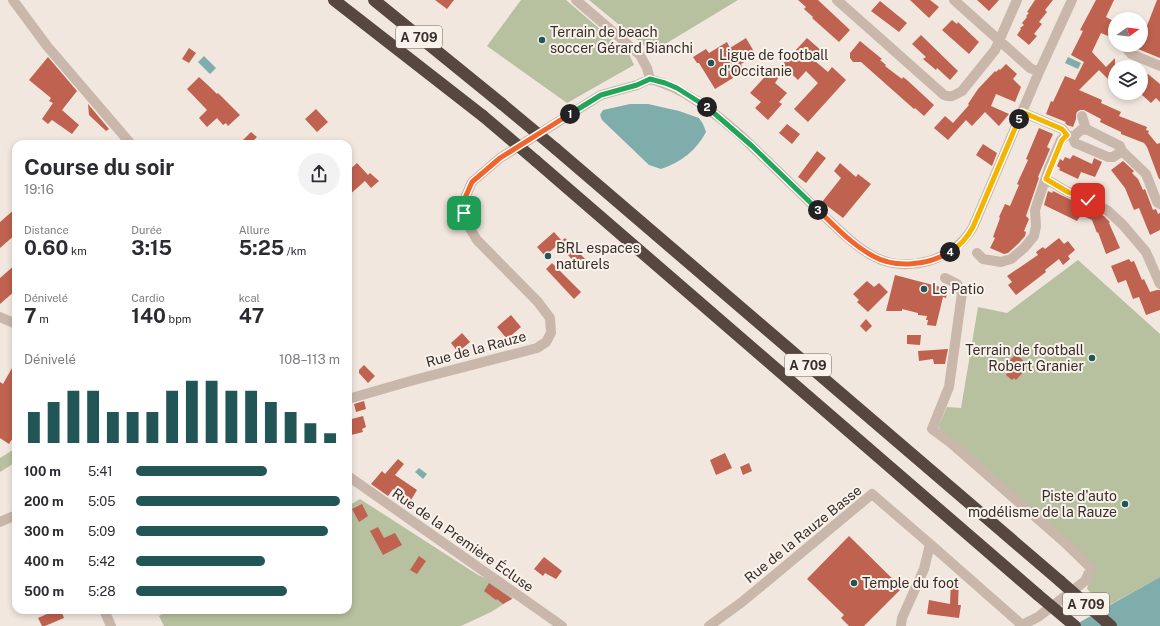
<!DOCTYPE html>
<html lang="fr">
<head>
<meta charset="utf-8">
<style>
  body { margin:0; font-family:"Public Sans",sans-serif; background:#f2f2f3; color:#2b2b33; height:100vh; display:flex; flex-direction:column; font-size:15px; white-space:nowrap }
  * { box-sizing:border-box; margin:0 }
  p { font-size:13px; color:#7c7c81 }
  .icon { flex:none; width:22px; height:22px; fill:none; stroke:currentColor; stroke-width:2; stroke-linecap:round; stroke-linejoin:round }
  .map { position:relative; flex:1; overflow:hidden }
  .drawer { position:absolute; left:12px; top:140px; width:340px; height:474px; display:flex; flex-direction:column; background:#fff; border-radius:12px; box-shadow:0 2px 6px #0003 }
  .drawer>* { flex:none }
  .needle { width:26px; rotate:76deg }
  .tools { position:absolute; left:1108px; top:12px; display:grid; gap:8px }
  .tools a { display:grid; place-items:center; width:40px; height:40px; border-radius:50%; background:#fff; box-shadow:0 2px 6px #0003; font-size:20px }
  .pin { position:absolute; display:grid; place-items:center; width:34px; height:34px; color:#fff; margin:-17px; border-radius:8px; box-shadow:0 2px 6px #0006 }
  .km { position:absolute; width:20px; height:20px; margin:-10px; border-radius:50%; background:#222; color:#fff; font-size:11px; line-height:20px; text-align:center }
  .round { display:grid; place-items:center; flex:none; width:42px; height:42px; border-radius:21px; background:#f2f2f3 }
  .summary { display:flex; align-items:center; justify-content:space-between; height:68px; padding:0 12px }
  h1 { font-size:22px; font-weight:700; line-height:30px }
  .stats { display:grid; grid-template-columns:repeat(3,1fr); gap:6px; height:68px; padding:4px 12px }
  .stats div { display:grid; align-content:center }
  .stats b { font-size:20px; font-weight:700 }
  .stats small { font-size:11px; font-weight:400 }
  .stats p { font-size:11px }
  .chart { height:112px; padding:8px 12px }
  .chart p { display:flex; justify-content:space-between }
  .chart svg { width:100%; height:72px; margin-top:4px; stroke:#225656; stroke-width:6 }
  ul { padding:0 12px; list-style:none; font-size:13px }
  li { display:grid; grid-template-columns:64px 48px 1fr; align-items:center; height:30px }
  li i { height:10px; border-radius:5px; background:#225656 }
  .map>svg:first-child { display:block }
  .green { fill:#b7c09f }
  .water { fill:#7fadab }
  .building { fill:#bf624f }
  .lines { fill:none; stroke-linecap:round; stroke-linejoin:round }
  .minor { stroke:#c9b7ab; stroke-width:10 }
  .motorway { stroke:#574741; stroke-width:12 }
  .motorway-bridge { stroke:#574741; stroke-width:12 }
  .split-1-casing { stroke:#fff; stroke-width:8 }
  .split-2-casing { stroke:#fff; stroke-width:8 }
  .split-3-casing { stroke:#fff; stroke-width:8 }
  .split-4-casing { stroke:#fff; stroke-width:8 }
  .split-5-casing { stroke:#fff; stroke-width:8 }
  .split-6-casing { stroke:#fff; stroke-width:8 }
  .split-1 { stroke:#f0652b; stroke-width:5 }
  .split-2 { stroke:#22a559; stroke-width:5 }
  .split-3 { stroke:#22a559; stroke-width:5 }
  .split-4 { stroke:#f0652b; stroke-width:5 }
  .split-5 { stroke:#f5b400; stroke-width:5 }
  .split-6 { stroke:#f5b400; stroke-width:5 }
  .poi-dot { fill:#225656; stroke:#f9f2eb; stroke-width:1.5 }
  .labels { text-anchor:middle; dominant-baseline:central; stroke-width:4; stroke-linejoin:round; paint-order:stroke }
  .shield { fill:#f9f2eb; stroke:#716864; stroke-width:1 }
  .shield-label { font-size:13px; font-weight:bold; fill:#372d2a }
  .poi-label { font-size:14px; fill:#372d2a; stroke:#f9f2eb; text-anchor:start }
  .street-label { font-size:14px; fill:#372d2a; stroke:#f9f2eb }
</style>
</head>
<body>
<div class="map">
<svg width="1160" height="626" viewBox="0 0 1160 626">
  <rect width="100%" height="100%" fill="#f1e7df"/>
  <path class="green" d="M521 0H566L629 54 634 65 567 103 487 46Z
    M589 0H738L652 52Z
    M1078 260 1160 334V577L1106 607 1087 589 1093 570 994 475 938 427 947 407 961 408 978 307 1007 313Z
    M16 448V462L0 472V458Z
    M360 499 478 575 487 579 513 598 491 612 461 626H164L159 616 169 610H348V506Z"/>
  <path class="water" d="M204 56 216 68 210 74 198 62Z
    M1068 57 1081 63 1078 69 1065 63Z
    M630 104H648L679 111 699 118 703 124 706 132C696 151 681 162 661 169L649 165 602 120 600 115 603 110Z
    M419 468 427 474 423 479 415 472Z
    M1160 577V626H1073Z"/>
  <path class="building" d="M435 0H454L447 9Z
    M798 0H818L850 30 839 42 812 18 813 17 804 9 806 7Z
    M910 0H930L939 7 929 18Z
    M977 0H999L989 11Z
    M1035 0H1053L1045 10 1047 12 1039 22 1042 24 1034 34 1037 36 1029 45 1017 35 1021 29 1020 28 1024 25 1022 23 1027 17 1026 16 1029 13 1027 12Z
    M1096 0H1114L1106 17 1115 22 1108 36 1101 33 1092 52 1106 67 1115 58V74L1109 80 1099 70 1079 90 1102 100 1101 103 1121 112 1119 116 1147 127 1146 130 1149 131 1148 133 1157 144 1160 143V179H1159L1147 147 1144 143 1121 134V132L1100 122 1101 119 1084 110H1080L1077 112 1076 115V119L1073 127 1067 125 1065 123 1066 122 1046 114 1051 101 1053 102 1065 76 1075 80 1084 62 1071 55 1083 31 1080 30Z
    M1157 0H1160V58L1138 49 1140 45H1141V41Z
    M880 1 907 23 899 32 871 11Z
    M952 20 957 24 958 22 979 42 969 54 942 30Z
    M921 35 958 71 950 80 937 68 936 70 923 59 926 57 912 44Z
    M746 38 756 55 741 64 743 69 732 76 733 78 715 89 699 63H697L693 57 706 49 709 53 727 42 730 48Z
    M807 38 823 52 815 61 828 72 832 67 846 80 808 122 794 109 818 83 806 71 798 80 782 65Z
    M860 41 882 59 880 60 886 65 885 66 902 79 903 77 907 80 934 105 924 116 915 108 914 109 861 62H853L850 58V53Z
    M189 48 196 53 189 63 182 59Z
    M48 57 77 91 62 110 79 125 72 134 52 120 48 124 42 119 53 103 49 101 51 98 29 80Z
    M1006 64 1017 74 1013 79 1021 87 1015 102 996 94 991 106 1009 114 999 126 985 112 972 126 966 120 948 140 934 128 945 116 953 123 969 105 968 104 978 89 995 71 996 72 999 69 1000 70Z
    M771 70 779 77 775 83 787 93 779 102 782 104 768 120 755 108 761 102 750 93Z
    M1148 74 1160 84V102L1156 98 1151 103 1141 94V81Z
    M199 77 210 87 217 94 218 93 240 115 228 126 226 123 223 125 217 118 207 127 199 118 207 110 187 89Z
    M88 104 109 129 106 131 89 115Z
    M316 109 328 122 317 132 305 119Z
    M787 124 800 134 792 144 779 133Z
    M1039 128 1053 134 1047 147 1050 149 1038 177 1039 178 1026 216 1029 219 1024 231 1026 232 1025 236 1019 243 1008 253 1004 254 990 248 995 238 993 237 1000 218 999 217 1005 204 1010 206 1019 185 1017 184 1028 160 1026 159Z
    M251 132 257 137 250 144H239Z
    M983 144 997 153 992 166 976 155Z
    M817 151 826 158 806 183 798 177Z
    M1073 155 1092 164 1094 158 1102 162 1095 177 1081 172 1078 179 1059 170 1060 168 1057 166 1060 159 1063 161 1065 157 1070 159Z
    M1123 161 1134 171 1132 173 1138 179 1143 190 1145 189 1153 210 1156 209 1158 214 1160 213V230L1150 235 1139 208 1134 210 1125 188 1111 170Z
    M357 163 368 175 370 173 379 181 371 188 365 181 348 196V171Z
    M840 163 856 177 858 174 871 184 843 218 822 202 841 178 834 171Z
    M1048 191 1052 193 1053 191 1104 216 1110 222 1109 223 1120 248 1106 254 1098 232 1097 233 1092 220 1081 215 1077 221 1044 205Z
    M16 208V234L0 248V222Z
    M554 232 562 241 545 256 537 247Z
    M565 238 586 260 578 266 558 244Z
    M1059 238 1064 244 1068 241 1075 250 1068 256 1070 259 1063 265 1059 259 1045 270 1046 272 1016 295 1008 285 1012 282 1007 276 1035 257 1038 255 1036 252 1043 247 1045 249Z
    M1129 259 1131 262 1134 261 1142 280 1144 279 1150 292 1157 290H1160V310L1146 315 1139 297 1133 299 1126 280 1118 283 1111 266Z
    M552 263 581 292 574 299 546 269Z
    M16 264V290L0 304V278Z
    M895 275 948 289 946 298 943 297 936 326 927 325 928 320H926L927 316 918 315V313L902 309V311H886Z
    M867 281 874 287 879 283 888 292 868 312 857 302 859 300 853 294Z
    M511 315 521 327 507 339 497 327Z
    M866 319 872 326 866 332 860 326Z
    M462 333 470 342 458 352 451 343Z
    M907 335H921L920 345 907 344Z
    M948 349 945 364H934L933 359 919 361 918 351Z
    M1016 354 1029 366 1016 380 1014 378 1012 380 1006 375 1008 372 1003 367Z
    M16 361V433L9 444 0 438V382L3 384Z
    M364 365 375 376 368 383 359 373V370Z
    M364 401 366 409 356 412 354 404Z
    M363 416 366 427 362 429 363 432 351 435 348 426V420Z
    M725 453 732 468 716 475 710 460Z
    M398 459 404 464 395 475 417 490 411 500 393 489 388 496 371 484 382 471 385 474Z
    M749 463 752 471 743 475 740 467Z
    M362 504 368 516 359 522 352 509Z
    M378 527 384 538 395 533 402 545 383 555 370 531Z
    M849 536 902 588 864 626H849L841 618 844 615 807 579Z
    M419 556 426 561 417 574 410 570Z
    M544 557 562 571 556 579 545 573 543 576 534 569Z
    M951 579H959L958 605H961L959 618 927 614 929 600 950 604Z
    M489 583 512 599 503 604 497 599 496 600 484 591Z
    M56 610H61L64 618 45 626H42L38 618Z"/>
  <g class="lines">
    <path class="minor" d="M13 0 47 46 131 144
      M576 0 640 55 647 68 650 79
      M837 0 944 95C951 98 955 95 962 91L995 50 1017 0
      M954 0 1030 68 1039 72
      M1124 45 1131 54 1160 66
      M650 79C685 88 712 111 739 134 767 160 794 187 822 214 838 229 854 246 873 256 907 275 954 260 973 227L1039 72 1072 0
      M1022 112 1062 129 1067 135 1073 137
      M1082 116 1086 129
      M1073 137 1081 130 1086 129 1120 146 1122 151 1146 174 1157 202 1160 204
      M1073 137 1075 143 1108 157H1113L1122 151
      M1046 179 1068 192 1088 200 1108 211 1123 225 1146 252 1160 284
      M977 253 983 259 1001 262 1011 259 1024 248 1034 236 1036 226 1035 210 1049 168 1061 140 1067 135
      M0 317 16 324
      M348 399 414 380 537 348 546 342 551 333 550 318 538 302 477 240 469 227 465 213V198L472 182 500 158 601 95 637 85 650 79
      M348 476 562 626
      M0 522 16 515
      M104 610 111 626
      M709 626 742 602 872 494 930 544
      M901 626 902 618 924 569 930 544 1022 625 1038 617 1085 581 1091 568 1063 541 951 443 932 429 949 387 962 293 957 284 945 278"/>
    <path class="motorway" d="M334 0 483 116
      M374 0 502 104
      M556 149 1060 581
      M536 161 1038 595"/>
    <path class="motorway-bridge" d="M502 104 556 149
      M483 116 536 161
      M1060 581 1111 626
      M1038 595 1075 626"/>
  </g>
  <g class="lines">
    <g class="split-1-casing">
      <path id="split-1" d="M464 213 465 198 472 182 500 158 570 114"/>
    </g>
    <g class="split-2-casing">
      <path id="split-2" d="M570 114 601 95 637 85 650 79 665 83 677 88 707 107"/>
    </g>
    <g class="split-3-casing">
      <path id="split-3" d="M707 107 752 146 818 210"/>
    </g>
    <g class="split-4-casing">
      <path id="split-4" d="M818 210C835 226 852 245 873 256 896 269 928 265 950 252"/>
    </g>
    <g class="split-5-casing">
      <path id="split-5" d="M950 252C960 246 967 238 973 227L1019 119"/>
    </g>
    <g class="split-6-casing">
      <path id="split-6" d="M1019 119 1022 112 1062 129 1067 135 1062 140 1046 179 1068 192 1088 200"/>
    </g>
    <use href="#split-1" class="split-1"/>
    <use href="#split-2" class="split-2"/>
    <use href="#split-3" class="split-3"/>
    <use href="#split-4" class="split-4"/>
    <use href="#split-5" class="split-5"/>
    <use href="#split-6" class="split-6"/>
  </g>
  <g class="poi-dot">
    <circle cx="542" cy="40" r="4"/>
    <circle cx="711" cy="63" r="4"/>
    <circle cx="548" cy="256" r="4"/>
    <circle cx="924" cy="289" r="4"/>
    <circle cx="1092" cy="358" r="4"/>
    <circle cx="1125" cy="504" r="4"/>
    <circle cx="854" cy="583" r="4"/>
  </g>
  <g class="labels">
    <g class="shield">
      <rect x="396" y="26" width="46" height="22" rx="3"/>
      <rect x="785" y="354" width="46" height="22" rx="3"/>
      <rect x="1063" y="593" width="46" height="22" rx="3"/>
    </g>
    <g class="shield-label">
      <text x="419" y="37">A 709</text>
      <text x="808" y="365">A 709</text>
      <text x="1086" y="604">A 709</text>
    </g>
    <g class="poi-label">
      <text x="550" y="32">Terrain de beach<tspan x="550" dy="16">soccer Gérard Bianchi</tspan></text>
      <text x="719" y="55">Ligue de football<tspan x="719" dy="16">d'Occitanie</tspan></text>
      <text x="556" y="248">BRL espaces<tspan x="556" dy="16">naturels</tspan></text>
      <text x="932" y="289">Le Patio</text>
      <text x="1084" y="350" text-anchor="end">Terrain de football<tspan x="1084" dy="16">Robert Granier</tspan></text>
      <text x="1117" y="496" text-anchor="end">Piste d'auto<tspan x="1117" dy="16">modélisme de la Rauze</tspan></text>
      <text x="862" y="583">Temple du foot</text>
    </g>
    <g class="street-label">
      <text transform="translate(476 349) rotate(-15)">Rue de la Rauze</text>
      <text transform="translate(803 534) rotate(-39)">Rue de la Rauze Basse</text>
      <text transform="translate(463 540) rotate(35)">Rue de la Première Écluse</text>
    </g>
  </g>
</svg>
<div class="tools">
<a><svg class="needle" viewBox="-14 -14 28 28"><path d="M0-13l5 13h-10z" fill="#e53935"/><path d="M0 13l5-13h-10z" fill="#7c7c81"/></svg></a>
<a><svg class="icon" aria-label="layers" viewBox="0 0 24 24"><path d="M12 4l9 5-9 5-9-5zM3 14l9 5 9-5"/></svg></a>
</div>
<div class="pin" style="left:464px;top:213px;background:#1e9e55"><svg class="icon" aria-label="arrive" viewBox="0 0 24 24"><path d="M6 21V4h12l-3 4 3 4H6"/></svg></div>
<div class="pin" style="left:1088px;top:200px;background:#d93025"><svg class="icon" aria-label="check" viewBox="0 0 24 24"><path d="M5 12l5 5 9-10"/></svg></div>
<b class="km" style="left:570px;top:114px">1</b>
<b class="km" style="left:707px;top:107px">2</b>
<b class="km" style="left:818px;top:210px">3</b>
<b class="km" style="left:950px;top:252px">4</b>
<b class="km" style="left:1019px;top:119px">5</b>
<section class="drawer">
<div class="summary"><div><h1>Course du soir</h1><p>19:16</p></div><a class="round"><svg class="icon" aria-label="share" viewBox="0 0 24 24"><path d="M12 15V3M7 8l5-5 5 5M5 13v7h14v-7"/></svg></a></div>
<div class="stats">
<div><p>Distance</p><b>0.60<small> km</small></b></div>
<div><p>Durée</p><b>3:15</b></div>
<div><p>Allure</p><b>5:25<small> /km</small></b></div>
</div>
<div class="stats">
<div><p>Dénivelé</p><b>7<small> m</small></b></div>
<div><p>Cardio</p><b>140<small> bpm</small></b></div>
<div><p>kcal</p><b>47</b></div>
</div>
<div class="chart"><p><span>Dénivelé</span>108–113 m</p>
<svg viewBox="0 0 160 44" preserveAspectRatio="none"><path d="M5 44V25M15 44V19M25 44V12M35 44V12M45 44V25M55 44V25M65 44V25M75 44V12M85 44V6M95 44V6M105 44V12M115 44V12M125 44V19M135 44V25M145 44V32M155 44V38"/></svg>
</div>
<ul>
<li><b>100 m</b>5:41<i style="width:64%"></i></li>
<li><b>200 m</b>5:05<i style="width:100%"></i></li>
<li><b>300 m</b>5:09<i style="width:94%"></i></li>
<li><b>400 m</b>5:42<i style="width:63%"></i></li>
<li><b>500 m</b>5:28<i style="width:74%"></i></li>
</ul>
</section>
</div>
</body>
</html>
